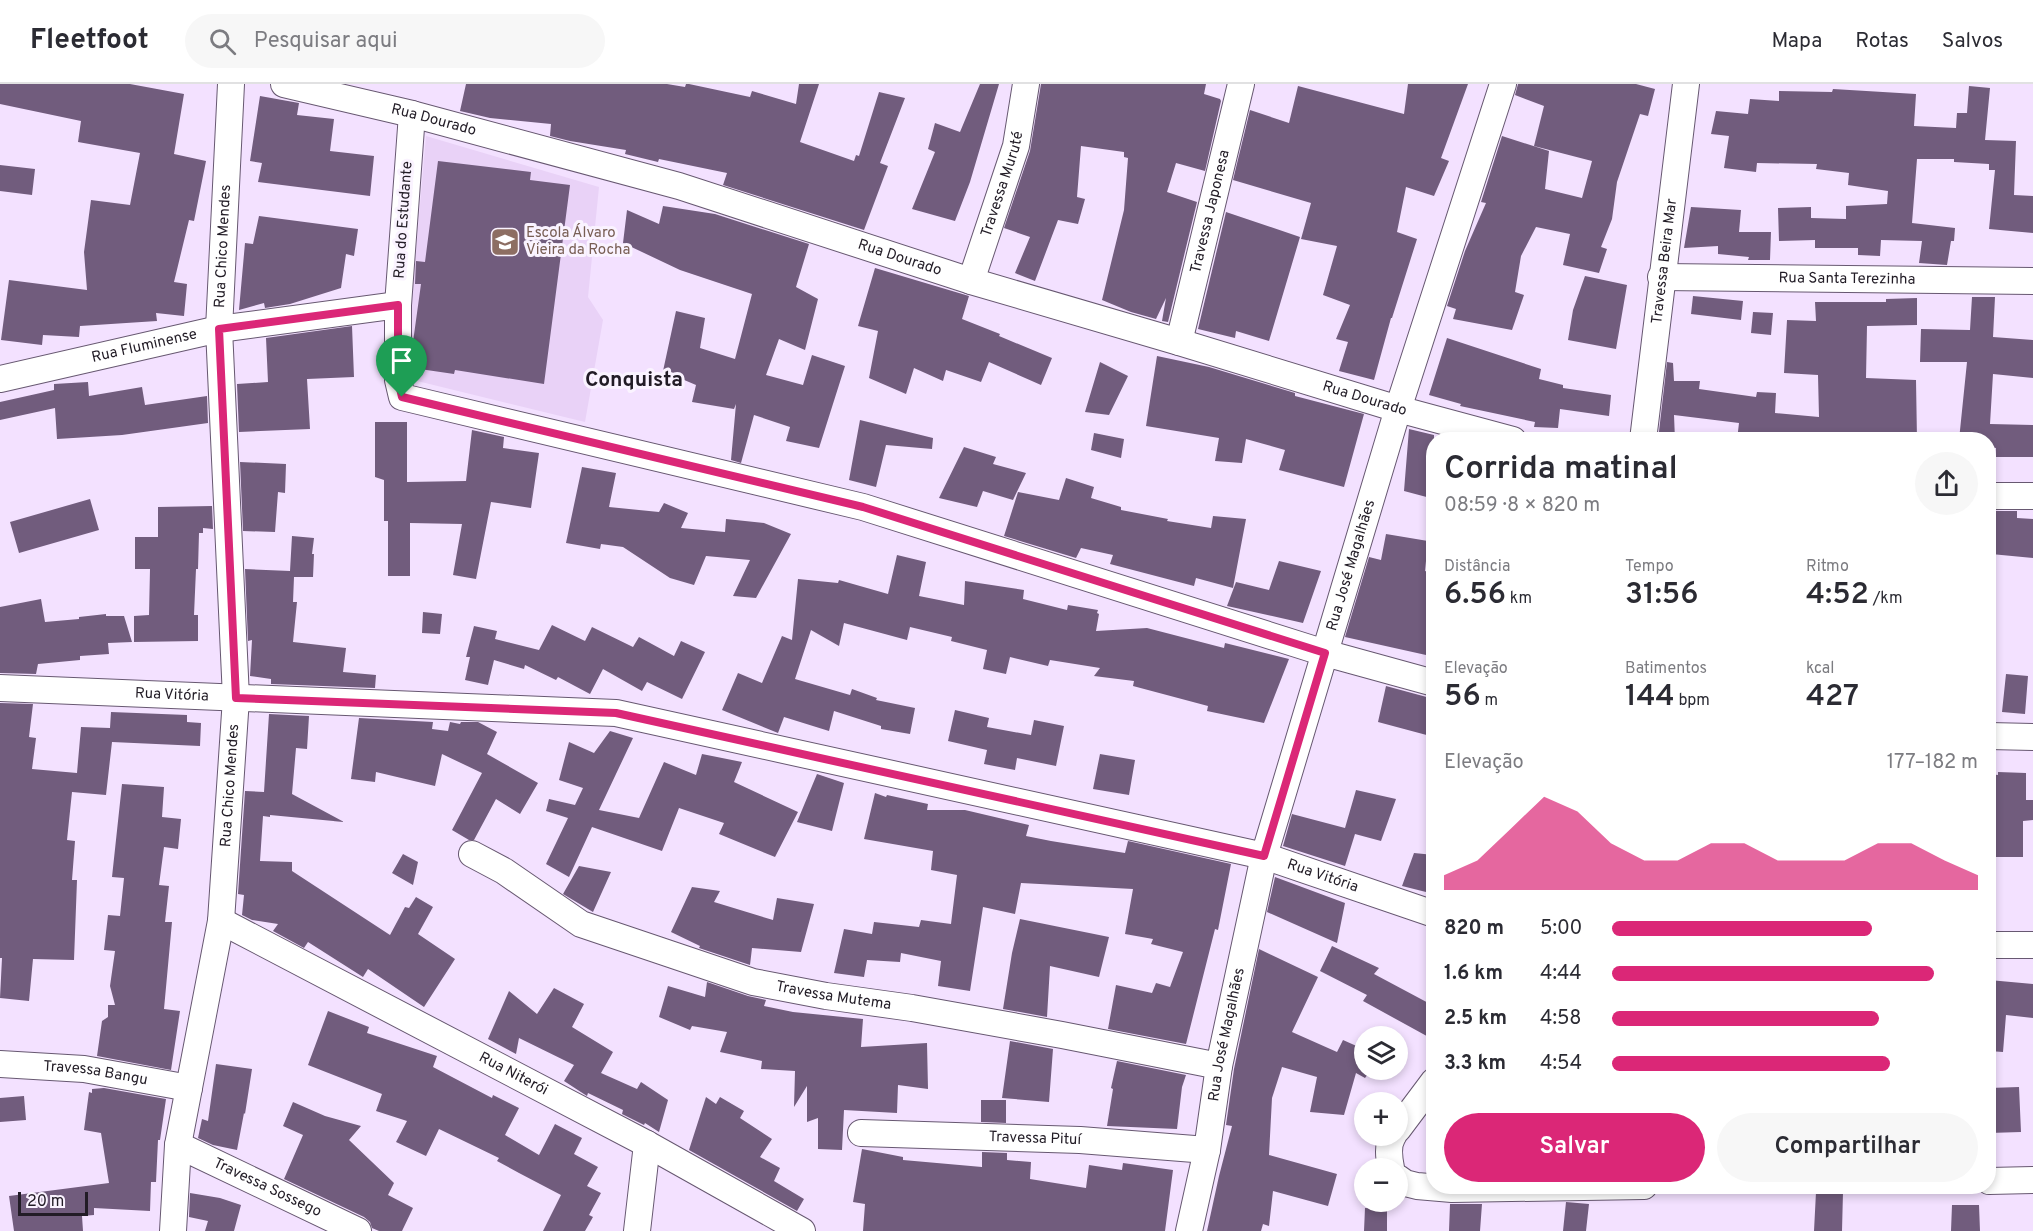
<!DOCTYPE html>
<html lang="pt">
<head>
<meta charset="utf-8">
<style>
  body { margin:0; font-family:Overpass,sans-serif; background:#f7f7f7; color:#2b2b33; height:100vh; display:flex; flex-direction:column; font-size:22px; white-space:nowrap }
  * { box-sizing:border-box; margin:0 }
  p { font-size:20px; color:#7c7c81 }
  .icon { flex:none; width:33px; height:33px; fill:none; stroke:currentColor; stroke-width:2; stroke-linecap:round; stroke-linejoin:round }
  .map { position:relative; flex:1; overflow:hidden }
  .sheet { position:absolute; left:1426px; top:348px; width:570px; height:762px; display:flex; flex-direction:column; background:#fff; border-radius:24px; box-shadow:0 3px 9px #0003 }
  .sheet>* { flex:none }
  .buttons { position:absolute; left:1354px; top:942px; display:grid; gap:12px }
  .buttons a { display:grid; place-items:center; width:54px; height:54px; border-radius:50%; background:#fff; box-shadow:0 3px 9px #0003; font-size:30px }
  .scale { position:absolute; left:18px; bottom:15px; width:70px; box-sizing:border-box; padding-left:6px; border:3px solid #221c26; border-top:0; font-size:16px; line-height:21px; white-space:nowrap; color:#221c26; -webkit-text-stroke:4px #faf3ff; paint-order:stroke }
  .pin { position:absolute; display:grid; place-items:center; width:51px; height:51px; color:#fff; margin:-62px -26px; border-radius:50% 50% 50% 0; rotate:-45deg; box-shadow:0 0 6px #0007 }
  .pin .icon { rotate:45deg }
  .round { display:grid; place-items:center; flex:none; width:63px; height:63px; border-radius:32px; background:#f7f7f7 }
  .overview { display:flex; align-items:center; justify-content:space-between; height:102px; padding:0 18px }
  h1 { font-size:33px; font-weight:600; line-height:45px }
  .metrics { display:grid; grid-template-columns:repeat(3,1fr); gap:9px; height:102px; padding:6px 18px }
  .metrics div { display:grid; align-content:center }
  .metrics b { font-size:30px; font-weight:600 }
  .metrics small { font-size:16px; font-weight:400 }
  .metrics p { font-size:16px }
  .chart { height:168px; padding:12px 18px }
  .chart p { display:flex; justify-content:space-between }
  .chart svg { width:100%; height:108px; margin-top:6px; fill:#db2777; opacity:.7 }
  .button { display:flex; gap:12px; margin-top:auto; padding:12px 18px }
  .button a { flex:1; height:69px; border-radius:36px; background:#db2777; color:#fff; font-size:24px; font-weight:600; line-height:69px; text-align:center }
  .button a+a { background:#f7f7f7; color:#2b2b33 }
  ul { padding:0 18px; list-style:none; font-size:20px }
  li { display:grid; grid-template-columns:96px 72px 1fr; align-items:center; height:45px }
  li i { height:15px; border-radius:8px; background:#db2777 }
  header { display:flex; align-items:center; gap:36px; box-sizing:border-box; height:84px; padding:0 30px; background:#fff; border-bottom:2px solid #e1e1e2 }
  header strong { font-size:28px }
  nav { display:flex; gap:33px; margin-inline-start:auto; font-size:21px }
  .search { width:420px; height:54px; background:#f7f7f7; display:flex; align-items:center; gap:15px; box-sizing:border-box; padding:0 21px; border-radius:33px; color:#7c7c81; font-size:22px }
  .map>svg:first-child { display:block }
  .built { fill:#e9d2f7 }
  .building { fill:#715c7d }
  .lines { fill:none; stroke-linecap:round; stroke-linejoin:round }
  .street-casing { stroke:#675871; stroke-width:28 }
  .street { stroke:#fff; stroke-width:26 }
  .route-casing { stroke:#fff; stroke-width:12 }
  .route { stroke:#db2777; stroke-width:8 }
  .labels { text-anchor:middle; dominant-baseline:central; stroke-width:6; stroke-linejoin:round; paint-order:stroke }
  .street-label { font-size:15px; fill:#221c26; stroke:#faf3ff }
  .education-label { font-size:15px; fill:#785e54; stroke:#faf3ff; text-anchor:start }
  .district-label { font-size:21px; font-weight:bold; fill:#221c26; stroke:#faf3ff }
</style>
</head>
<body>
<header>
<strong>Fleetfoot</strong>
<div class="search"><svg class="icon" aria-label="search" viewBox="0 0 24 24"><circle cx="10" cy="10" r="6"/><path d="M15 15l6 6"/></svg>Pesquisar aqui</div>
<nav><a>Mapa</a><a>Rotas</a><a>Salvos</a></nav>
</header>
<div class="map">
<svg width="2033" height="1147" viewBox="0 0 2033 1147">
  <rect width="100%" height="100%" fill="#f3e1ff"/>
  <path class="built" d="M426 52 599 103 588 213 603 236 585 338 405 294Z"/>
  <path class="building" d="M0 0H130L184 10 174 70 206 77 194 137 189 136 174 198 187 200 184 232 156 229 157 237 80 242 79 253 43 251 42 261 1 256 9 196 87 206 84 168 91 116 130 121 140 69 78 58 81 37 0 20Z
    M466 0H667L685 3 686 0H689L750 13 752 7 796 20 799 0H819L800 58 854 77 856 71 859 72 879 8 905 14 880 79 888 82 864 146 723 101 727 89 659 75 658 78 625 70 626 66 570 57 550 52 551 40 490 34 460 27Z
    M980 0H999L970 98 955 137 912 125 935 68 928 65 935 39 960 48Z
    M1041 0H1206L1204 10 1220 15 1221 17 1205 87 1176 79 1167 108 1197 118 1168 238 1162 237 1166 214 1156 235 1131 228 1102 216 1124 126 1128 74 1124 73V68L1081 62 1077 113 1085 115 1078 140 1058 136 1035 197 1015 189 1030 153 1004 144 1030 67Z
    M1408 0H1468L1441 74 1449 77 1434 112 1406 103 1397 148 1417 155 1392 234H1391L1374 296 1339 287 1348 258 1336 255 1350 221 1323 211 1337 162 1301 155 1311 119 1233 96 1250 26 1289 39 1298 2 1404 30Z
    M1518 0H1636L1655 5 1648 32 1640 30 1617 98 1612 135 1601 163 1607 165 1599 189 1563 181 1570 150 1536 143 1521 172 1515 208 1524 211 1512 246 1453 235 1456 225 1447 222 1465 167 1486 119 1481 118 1502 52 1549 67 1545 105 1582 114 1592 77 1534 62 1544 22 1515 11Z
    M1969 2 1990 4 1985 56 2016 57 2014 111 2033 112V149L1989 145 1995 86H1989V80L1954 78V75H1917L1912 139 1955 144 1954 157H1951L1947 181 1919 179 1922 157 1881 156 1880 172 1858 171V164H1815V156L1779 157 1778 124 1811 123V134L1846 135V122L1887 120 1888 107 1848 101 1849 89 1816 85 1817 80 1757 79 1756 88 1724 84 1729 52 1711 50 1716 27 1748 30 1750 15 1779 17V7L1832 8 1833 5 1916 10 1914 42 1956 44 1957 29H1967Z
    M260 12 299 19 297 31 334 35 330 67 374 72 370 112 258 98 262 79 250 77Z
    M438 77 531 88 530 96 570 101 544 300 455 286 454 290 413 284V258L421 200H415L416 177 425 178Z
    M0 81 35 85 32 111 0 107Z
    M663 122 715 130 809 160 796 203 818 215 805 266 779 255 766 291 803 301 812 271 845 282 819 364 786 357 790 343 754 331 741 379 731 376 736 320 734 325 692 318 696 301 663 287 676 227 705 234 700 264 735 275 752 210 680 186 623 159 627 126 659 140Z
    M1691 123 1741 126 1739 148H1771L1770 176H1748L1749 173 1718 170V162L1684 164Z
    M1226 128 1300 153 1269 257 1236 247 1235 254 1198 245Z
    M259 132 358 145 354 172 346 170 341 204 290 220 265 224 264 219 239 226 245 159 253 160Z
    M875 184 969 212 962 235 1000 250 999 252 1052 274 1041 301 989 278 981 298 946 286 943 297 914 284 906 310 869 294 878 247 858 242Z
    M1585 192 1627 201 1616 265 1568 256 1573 226Z
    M1693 212 1743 217 1741 236 1691 230Z
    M1972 213H1995L1993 253 2033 256V294L1993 290 1990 340 2033 341V373H1996V364L1989 363V356H1959L1967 278H1920L1921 245 1970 246Z
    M1917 214V241L1867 242 1866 294 1916 296 1917 356H1737L1739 339 1674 331 1675 356H1658L1667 278 1673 279 1674 297H1700L1699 305 1756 313 1757 308 1776 309 1775 329 1819 333 1818 291 1784 289 1787 236 1816 237 1815 218H1886V215Z
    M1753 228 1773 229 1771 251 1751 249Z
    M352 242 354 293 307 295 310 345 239 348 237 300 268 298 266 254Z
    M1447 254 1541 285 1539 295 1563 301V304L1611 311 1609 332 1560 325 1558 344 1534 343 1535 338 1460 322 1461 320 1429 311Z
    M1157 272 1209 283 1295 309V312L1364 330 1344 403 1279 386 1285 366 1246 355 1242 379 1215 377 1219 354 1146 342Z
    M1100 278 1128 292 1109 331 1085 328Z
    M88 298 89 312 142 303 145 321 207 312 208 339 122 351 57 355 55 324 0 336V318L54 306V300Z
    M860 336 933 354 932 365 886 361 876 403 849 396Z
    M375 338H407V398L466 397 472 346 504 353 503 364 539 369 531 424 491 418 476 495 453 491 462 440 410 439V492H388V437H384V396L375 393Z
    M1409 345 1434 351V415L1404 407Z
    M1094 349 1124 355 1121 374 1091 366Z
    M964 363 996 373 993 380 1026 389 1013 416 983 407 977 423 939 414Z
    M240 378 286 380 285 409 278 408 275 448 243 447Z
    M582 383 616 389 609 423 659 428 664 419 688 429 681 444 725 448 726 435 764 439 791 450 756 514 733 512 750 476 706 472 694 501 670 494 623 463 601 460 600 465 566 459Z
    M1066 394 1094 403 1091 414 1121 423V426L1168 435 1167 437 1211 444 1213 432 1246 435 1233 504 1196 494 1194 502 1110 480 1113 471 1081 464 1076 474 1004 452 1018 408 1059 416Z
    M90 415 99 446 19 469 10 438Z
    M212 422 213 445 203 444V449H199L198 485H196L194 531H198V557L134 558V532L149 531 150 485H135V453H158V423Z
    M1990 427H2017V434L2033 435V474L1991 470Z
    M1386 450 1428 457 1425 487 1434 490V535L1426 571 1345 553 1369 473 1381 476Z
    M292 452 314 454 312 470H314L313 493H294L293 518H297L293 558 346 564 343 588 376 591 375 604 271 600V595L250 592 252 556 248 557 245 485 290 487Z
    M897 471 926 478 919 512 964 521 965 497 1024 506 1023 515 1067 526 1068 521 1098 526 1097 529 1099 530 1096 547 1147 544 1224 564 1225 559 1289 575 1264 639 1207 627 1208 622 1133 602 1134 597 1094 592 1100 584 1050 576 1048 582 1010 573 1006 590 983 585 987 566 951 557 952 553 910 543 907 556 844 539 839 562 811 546 795 595 850 611 852 605 877 614 876 616 915 624 910 650 881 645V642L834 627 829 647 784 633 778 649 722 626 738 589 762 599 782 552 792 556 798 495 838 499 839 496 888 510Z
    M1279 477 1321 487 1303 539 1227 522 1236 498 1269 506Z
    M41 515 45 538 79 535V533L106 530V532H124L132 558 108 559 109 570 80 572V576L38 580 36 590 0 589V523Z
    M423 528 442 530 440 550 422 549Z
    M552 541 585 557 592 543 633 563 639 553 674 572 681 557 705 568 682 615 647 598 642 607 603 585 590 610 558 593 556 596 525 581 524 585 494 576 488 601 465 596 470 573H466L474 542 497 547 495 555 539 566Z
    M2006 590 2028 592 2025 630 2002 628Z
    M1386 602 1434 615V653L1378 638Z
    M0 619 33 620 29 653 36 654 32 685 77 689 81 643 110 644 111 628 187 631V638L201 639 200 662 112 658 106 711 72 708 67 756 75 757 72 796H77L74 876 33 875 29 917 0 914 2 874H0Z
    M955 626 989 634 987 643 1031 651 1034 636 1064 642 1056 682 1017 674 1015 686 984 680 987 666 948 657Z
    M269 630 309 632 307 665 296 664 292 710 344 738 270 731V733L263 732 260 777 292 778V787L390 851 405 823 409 824 416 813 433 823 418 850 455 875 424 923 368 885 363 893 308 858 304 864 273 847 278 840 252 836 242 831 244 811 238 810 245 707 264 708Z
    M359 634 433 638 432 645 448 647 450 638 460 640 461 638H478L497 648 487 670 538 699 520 730 496 715 474 756H469L452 746 482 689 442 670 435 702 376 688 375 698 351 695Z
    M610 647 633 654 599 726 639 734 664 678 696 691 702 670 742 678 734 698 798 728 775 773 719 750 724 739 679 724 662 767 592 743 569 793 546 780 568 734 546 727 549 715 575 721 583 704 559 696 569 658 594 669Z
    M1100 670 1135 676 1129 711 1093 705Z
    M1998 688 2026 689V716H2033V736L2023 737V773H1989V690L1998 691Z
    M817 690 844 699 832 747 797 738Z
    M122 700 164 703 162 733 181 735 178 765 164 763 159 801 169 802 165 838H172L164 925 180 927 171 986 97 972 102 937 108 933V921H115L110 902 115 867 104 866 108 831 120 832 124 794 112 793Z
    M1356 706 1396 715 1381 757 1355 750 1345 782 1283 762 1292 730 1345 744Z
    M875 709 886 713 887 711 928 720 927 726H965L1029 741 1026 752 1051 757 1125 769 1128 757 1231 780 1218 846 1215 845 1186 960 1108 945 1116 901 1152 909 1156 899 1170 903 1183 868 1151 860 1153 855 1125 850 1133 805 1021 799 1015 830 983 823 970 907 938 902 941 877 901 869 900 878 867 876 864 893 834 889 844 845 872 850 874 838 919 843 921 836 951 840 957 791 931 786 933 767 864 755Z
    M1414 769 1434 771V810L1402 802Z
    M403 770 418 778 413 801 392 789Z
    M579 782 611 788 593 828 563 810Z
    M1275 793 1345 819 1337 859 1267 828Z
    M692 803 720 807 714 818 773 836 777 814 814 820 801 868 752 864 750 881 699 864 700 862 671 848Z
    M1020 835 1109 853 1099 893 1050 882 1047 933 1003 925 1012 869Z
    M1332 862 1379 884 1374 890 1434 922V956L1363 917 1367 911 1320 887Z
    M1259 865 1318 893 1292 948 1337 968 1343 956 1361 964 1365 957V986H1371L1365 994 1356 989 1344 1031 1310 1028 1317 993 1282 983 1272 1014 1269 1071 1337 1090 1328 1122 1273 1107 1269 1142 1263 1140 1261 1147H1207L1219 1092 1232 1042 1226 1041 1234 985Z
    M1989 896 2033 900V934L2006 931 2003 968 1989 967Z
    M707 898 748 912 766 916 764 922 793 928 863 935 861 963 927 959 928 1005 898 1001 897 1029 844 1026 842 1066 818 1065V1034L807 1038V1002L794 1023 795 987 761 985 762 977 720 968 727 948 692 942 690 946 659 933 668 902 705 913Z
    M554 904 584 920 572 943 613 968 601 989 637 1005 641 998 668 1016 659 1048 645 1039 644 1041 622 1030 623 1026 588 1009 587 1012 564 997 574 981 519 954 516 970 488 955 509 907 537 930Z
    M328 927 369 943 367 949 437 972 433 983 492 1014 493 1011 519 1024 505 1051 539 1071 555 1040 582 1054 574 1070 598 1083 587 1102 601 1109 589 1131 593 1133 585 1147H543L561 1111 519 1089 497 1077 499 1074 439 1045 426 1072 396 1058 407 1037 376 1027 382 1010 308 981Z
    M1010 957 1053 965 1049 1018 1002 1014Z
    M1117 977 1186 991 1182 1003 1177 1045 1107 1042 1113 1005 1111 1004Z
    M216 980 252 985 245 1030 244 1029 237 1066 213 1061 198 1054 202 1035 208 1037Z
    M2019 1003 2021 1048 1989 1049V1004Z
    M104 1004 166 1015 160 1056H158L156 1098H151L150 1127 94 1124V1131L82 1132 83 1147H14L9 1112 109 1099 101 1049 84 1046 89 1008 92 1009V1005Z
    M24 1012 26 1036 0 1038V1014Z
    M706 1013 716 1020 720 1013 744 1027 740 1034 772 1055 760 1073 780 1084 774 1097 804 1115 797 1127 689 1066Z
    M981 1016H1006V1039L981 1038Z
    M293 1018 325 1032 361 1042 349 1056 394 1099 388 1111 413 1124 402 1147H379L372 1144 370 1138 364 1133 284 1095 303 1051 283 1042Z
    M862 1065 903 1073V1076L982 1083V1068L1007 1069V1076L1031 1078 1030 1095 1086 1104 1089 1081 1122 1086 1123 1079 1173 1086 1165 1147H863L865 1120 853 1118Z
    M1816 1108H1843L1842 1147H1814Z
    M190 1109 220 1114 241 1121 234 1147H205L208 1137 189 1133Z
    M1566 1118 1589 1120 1586 1147H1563Z
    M1450 1120H1482L1480 1147H1449Z
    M1952 1121H1979L1980 1147H1951Z
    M1365 1124 1387 1125V1147H1364Z"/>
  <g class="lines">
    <g class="street-casing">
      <g id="street">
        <path id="s1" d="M284 0 412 30 679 102 971 197 1179 258 1398 325 1513 356"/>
        <path d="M412 30 398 221V296L402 313 863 423 1325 569 1434 599"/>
        <path id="s2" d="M1661 193 2033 197"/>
        <path id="s3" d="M971 197 1016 62 1026 0"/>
        <path id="s4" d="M1179 258 1241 0"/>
        <path id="s5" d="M0 295 219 245 398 221"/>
        <path id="s6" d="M1643 356 1686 0"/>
        <path d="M1989 412H2033"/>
        <path id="s7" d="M0 604 616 629 1264 772 1434 830"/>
        <path d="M1989 652 2033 653"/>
        <path id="s8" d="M472 770 504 787 581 840 753 898 826 912 912 924 1062 951 1219 982"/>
        <path id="s9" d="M221 837 647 1060 802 1147"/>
        <path d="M1989 861H2033"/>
        <path id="s10" d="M0 980 84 985 189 1004"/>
        <path d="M1398 1045 1434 997"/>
        <path id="s11" d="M861 1049 1080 1056 1207 1066"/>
        <path id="s12" d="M178 1061 358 1147"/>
        <path d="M1391 1084C1389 1074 1387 1061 1393 1052"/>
        <path d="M1398 1094 1405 1099 1417 1102 1452 1105 1644 1102"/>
        <path d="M1989 1097 2033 1096"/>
        <path id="s13" d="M173 1147 178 1061 221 837 236 614 219 245 231 0"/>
        <path d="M637 1147 647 1060"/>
        <path id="s14" d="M1189 1147 1207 1066 1219 982 1264 772 1398 325 1503 0"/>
      </g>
    </g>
    <use href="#street" class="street"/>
  </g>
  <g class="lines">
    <g class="route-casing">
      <path id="route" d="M398 221V296L402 313 863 423 1325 569 1264 772 616 629 236 614 219 245Z"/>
    </g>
    <use href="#route" class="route"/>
  </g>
  <defs>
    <g id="school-square" transform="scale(1.5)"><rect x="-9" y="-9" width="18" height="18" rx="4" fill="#8d6e63" stroke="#faf3ff"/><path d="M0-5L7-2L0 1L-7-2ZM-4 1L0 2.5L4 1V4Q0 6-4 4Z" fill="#fff"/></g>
  </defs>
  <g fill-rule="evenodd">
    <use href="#school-square" x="505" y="158"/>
  </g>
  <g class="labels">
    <g class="street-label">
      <text stroke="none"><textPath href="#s1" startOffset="154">Rua Dourado</textPath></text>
      <text stroke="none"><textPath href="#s3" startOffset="102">Travessa Muruté</textPath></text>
      <text stroke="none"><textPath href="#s4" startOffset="134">Travessa Japonesa</textPath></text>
      <text transform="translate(404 136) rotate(-86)">Rua do Estudante</text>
      <text stroke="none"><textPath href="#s13" startOffset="990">Rua Chico Mendes</textPath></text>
      <text stroke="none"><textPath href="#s1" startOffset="640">Rua Dourado</textPath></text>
      <text stroke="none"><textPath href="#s6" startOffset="180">Travessa Beira Mar</textPath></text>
      <text stroke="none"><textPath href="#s2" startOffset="186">Rua Santa Terezinha</textPath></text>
      <text stroke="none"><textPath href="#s5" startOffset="148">Rua Fluminense</textPath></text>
      <text stroke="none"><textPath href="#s1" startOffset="1126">Rua Dourado</textPath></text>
      <text stroke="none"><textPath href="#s14" startOffset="686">Rua José Magalhães</textPath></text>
      <text stroke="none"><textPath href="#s7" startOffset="172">Rua Vitória</textPath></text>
      <text stroke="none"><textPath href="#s13" startOffset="450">Rua Chico Mendes</textPath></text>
      <text stroke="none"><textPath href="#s7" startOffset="1342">Rua Vitória</textPath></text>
      <text stroke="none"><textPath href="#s8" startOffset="393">Travessa Mutema</textPath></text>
      <text stroke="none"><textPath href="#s14" startOffset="200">Rua José Magalhães</textPath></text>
      <text stroke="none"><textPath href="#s10" startOffset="96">Travessa Bangu</textPath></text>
      <text stroke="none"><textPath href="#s9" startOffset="330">Rua Niterói</textPath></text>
      <text stroke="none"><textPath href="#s11" startOffset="174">Travessa Pituí</textPath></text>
      <text stroke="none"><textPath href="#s12" startOffset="99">Travessa Sossego</textPath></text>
    </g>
    <g class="education-label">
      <text x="526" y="149">Escola Álvaro<tspan x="526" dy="17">Vieira da Rocha</tspan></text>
    </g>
    <g class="district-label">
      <text x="634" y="296">Conquista</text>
    </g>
  </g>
</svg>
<div class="buttons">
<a><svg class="icon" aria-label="layers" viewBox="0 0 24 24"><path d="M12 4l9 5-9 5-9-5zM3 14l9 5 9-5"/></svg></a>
<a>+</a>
<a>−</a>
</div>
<div class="scale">20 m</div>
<div class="pin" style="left:402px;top:313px;background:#1e9e55"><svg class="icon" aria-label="arrive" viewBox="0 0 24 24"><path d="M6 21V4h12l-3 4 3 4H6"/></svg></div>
<section class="sheet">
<div class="overview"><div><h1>Corrida matinal</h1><p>08:59 · 8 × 820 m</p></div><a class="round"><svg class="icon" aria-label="share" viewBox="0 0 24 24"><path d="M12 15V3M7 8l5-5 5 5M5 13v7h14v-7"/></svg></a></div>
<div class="metrics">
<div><p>Distância</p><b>6.56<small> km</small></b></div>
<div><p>Tempo</p><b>31:56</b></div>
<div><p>Ritmo</p><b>4:52<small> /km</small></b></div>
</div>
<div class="metrics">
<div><p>Elevação</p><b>56<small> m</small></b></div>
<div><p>Batimentos</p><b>144<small> bpm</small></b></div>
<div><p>kcal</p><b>427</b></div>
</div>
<div class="chart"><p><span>Elevação</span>177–182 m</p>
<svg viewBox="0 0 160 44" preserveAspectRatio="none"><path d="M0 44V38L10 32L20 19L30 6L40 12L50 25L60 32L70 32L80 25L90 25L100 32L110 32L120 32L130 25L140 25L150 32L160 38V44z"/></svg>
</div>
<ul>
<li><b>820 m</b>5:00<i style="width:71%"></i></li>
<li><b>1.6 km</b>4:44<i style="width:88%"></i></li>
<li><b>2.5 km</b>4:58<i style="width:73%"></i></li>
<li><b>3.3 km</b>4:54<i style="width:76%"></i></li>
</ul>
<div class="button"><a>Salvar</a><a>Compartilhar</a></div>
</section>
</div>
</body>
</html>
